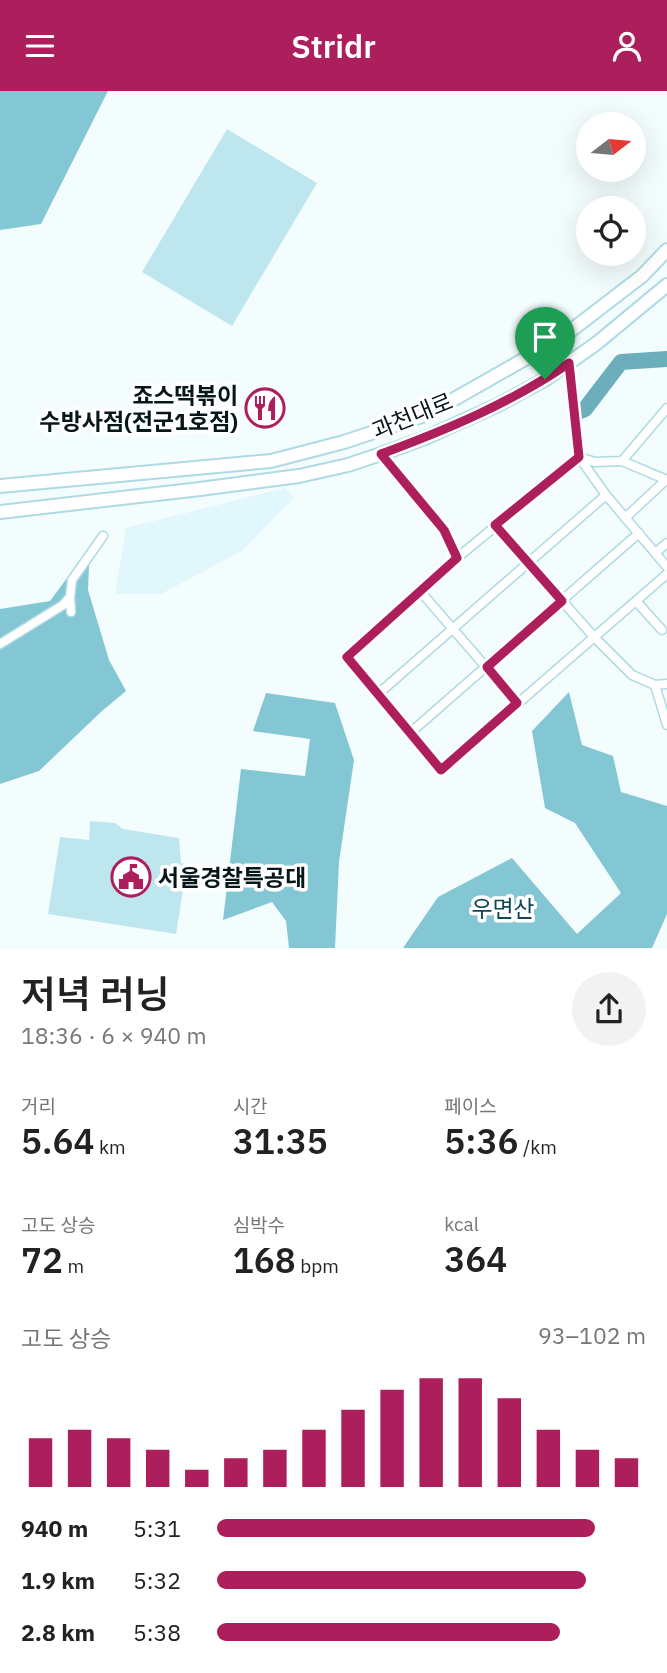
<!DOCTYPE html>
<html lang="ko">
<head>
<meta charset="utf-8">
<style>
  body { margin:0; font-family:"IBM Plex Sans","Noto Sans KR",sans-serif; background:#f2f2f2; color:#222; height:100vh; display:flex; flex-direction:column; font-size:26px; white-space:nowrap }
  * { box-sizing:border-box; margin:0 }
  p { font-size:23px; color:#767676 }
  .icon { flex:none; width:38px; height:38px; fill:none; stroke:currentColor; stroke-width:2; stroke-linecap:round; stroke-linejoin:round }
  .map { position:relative; height:858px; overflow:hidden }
  .panel { display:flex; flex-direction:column; background:#fff; flex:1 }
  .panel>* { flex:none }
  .needle { width:46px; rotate:74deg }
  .buttons { position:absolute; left:576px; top:21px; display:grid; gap:14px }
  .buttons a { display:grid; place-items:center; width:70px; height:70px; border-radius:50%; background:#fff; box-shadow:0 7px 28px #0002; font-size:35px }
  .pin { position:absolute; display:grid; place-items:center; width:60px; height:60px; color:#fff; margin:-72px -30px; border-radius:50% 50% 50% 0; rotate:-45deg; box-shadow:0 0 7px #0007 }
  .pin .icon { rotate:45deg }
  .round { display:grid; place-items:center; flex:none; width:74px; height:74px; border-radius:37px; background:#f2f2f2 }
  .overview { display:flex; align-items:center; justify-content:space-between; height:119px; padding:0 21px }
  h1 { font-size:38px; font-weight:600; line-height:52px }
  .metrics { display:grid; grid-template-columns:repeat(3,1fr); gap:10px; height:119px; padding:7px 21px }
  .metrics div { display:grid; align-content:center }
  .metrics b { font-size:35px; font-weight:600 }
  .metrics small { font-size:19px; font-weight:400 }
  .metrics p { font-size:19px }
  .chart { height:196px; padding:14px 21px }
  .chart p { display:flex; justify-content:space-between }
  .chart svg { width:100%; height:126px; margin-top:7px; stroke:#ad1f5c; stroke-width:6 }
  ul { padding:0 21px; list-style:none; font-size:23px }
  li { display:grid; grid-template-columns:112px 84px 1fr; align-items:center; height:52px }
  li i { height:18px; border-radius:9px; background:#ad1f5c }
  header { display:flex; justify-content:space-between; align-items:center; height:91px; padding:0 21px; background:#ad1f5c; color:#fff; font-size:32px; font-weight:600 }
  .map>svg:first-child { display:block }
  .built { fill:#e2f7fb }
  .green { fill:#bee6ef }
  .forest { fill:#84c7d4 }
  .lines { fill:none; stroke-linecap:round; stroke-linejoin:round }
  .river { stroke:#6caebb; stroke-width:16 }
  .minor-casing { stroke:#aedae3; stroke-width:11 }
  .primary-casing { stroke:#aedae3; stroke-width:16 }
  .minor { stroke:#fff; stroke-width:8 }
  .primary { stroke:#fff; stroke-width:12 }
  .route-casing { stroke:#fff; stroke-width:14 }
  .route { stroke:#ad1f5c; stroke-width:9 }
  .labels { text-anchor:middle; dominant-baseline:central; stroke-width:7; stroke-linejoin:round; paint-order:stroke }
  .poi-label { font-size:23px; font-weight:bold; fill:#06171a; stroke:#fff; text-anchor:end }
  .street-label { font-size:23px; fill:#06171a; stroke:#fff }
  .park-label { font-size:23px; fill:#0f4a54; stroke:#fff }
</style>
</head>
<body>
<header><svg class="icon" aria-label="menu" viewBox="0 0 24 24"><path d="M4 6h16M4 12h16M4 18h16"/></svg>Stridr<svg class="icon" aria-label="person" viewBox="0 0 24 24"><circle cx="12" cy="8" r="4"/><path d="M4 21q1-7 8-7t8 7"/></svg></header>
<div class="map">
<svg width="667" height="858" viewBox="0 0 667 858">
  <rect width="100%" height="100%" fill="#f4fdfe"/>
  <path class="built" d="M285 397 294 407 242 460 161 503H115L126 437Z"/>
  <path class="green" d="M227 38 317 92 232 235 142 181Z
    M90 730 115 732 123 738 179 747 181 772 187 774 176 843 48 823 60 746 89 749Z"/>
  <path class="forest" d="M0 0H108L41 133 0 139Z
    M76 475H89L88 499 109 569 126 600 102 620 39 680 0 693V518L50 510Z
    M569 601 582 654 613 665 621 701 667 715V823L652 857H403L438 806 512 767 577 843 621 802 575 732 545 717 532 640Z
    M266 602 335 612 354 669 339 771 335 857H289L286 830 272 811 223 829 241 678 305 685 310 648 253 640Z"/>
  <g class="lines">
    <path class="river" d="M580 320 585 318 621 271 667 268"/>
    <g class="minor-casing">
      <path id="minor" d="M569 272 579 366 606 404 667 476
        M381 363 444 439 457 467
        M579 366 457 467 347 566 441 679 667 483
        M579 366 595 371 622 370 667 389
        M622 370 667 317
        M625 427 666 389
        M495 434 594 546 632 584 655 594 667 634
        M655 462 667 452
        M420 500 517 612
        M70 506 71 521
        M636 510 662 539
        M0 553 63 514 70 506 72 489 103 445
        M655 594 667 593
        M378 603 606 404
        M410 642 639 442"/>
    </g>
    <g class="primary-casing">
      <path id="primary" d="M0 395 271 370 344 351 428 323 560 248 642 185 667 159
        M0 421 200 398 299 385 348 374 381 363 425 347 498 314 546 288 597 252 667 194"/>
    </g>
    <use href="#minor" class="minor"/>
    <use href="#primary" class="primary"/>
  </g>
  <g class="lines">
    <g class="route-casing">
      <path id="route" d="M569 272 579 366 495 434 562 510 487 576 517 612 441 679 347 566 457 467 444 439 381 363C446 339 511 312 569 272Z"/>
    </g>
    <use href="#route" class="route"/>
  </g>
  <defs>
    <g id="restaurant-ring" transform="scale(2.0125)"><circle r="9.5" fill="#fff" stroke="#ad1f5c" stroke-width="1.5"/><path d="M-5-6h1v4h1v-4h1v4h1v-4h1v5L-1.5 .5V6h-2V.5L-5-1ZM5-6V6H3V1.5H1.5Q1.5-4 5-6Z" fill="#ad1f5c"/></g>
    <g id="civic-ring" transform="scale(2.0125)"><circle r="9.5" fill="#fff" stroke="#ad1f5c" stroke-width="1.5"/><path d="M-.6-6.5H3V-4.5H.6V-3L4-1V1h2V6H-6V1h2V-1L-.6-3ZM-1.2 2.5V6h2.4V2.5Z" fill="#ad1f5c"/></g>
  </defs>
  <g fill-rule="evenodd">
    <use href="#restaurant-ring" x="265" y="317"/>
    <use href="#civic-ring" x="131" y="786"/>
  </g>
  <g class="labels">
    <g class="poi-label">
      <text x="238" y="304">죠스떡볶이<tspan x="238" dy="26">수방사점(전군1호점)</tspan></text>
      <text x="158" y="786" text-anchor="start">서울경찰특공대</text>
    </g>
    <g class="street-label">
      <text transform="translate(412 324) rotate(-22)">과천대로</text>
    </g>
    <g class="park-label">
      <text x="503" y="817">우면산</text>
    </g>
  </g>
</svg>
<div class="buttons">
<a><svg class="needle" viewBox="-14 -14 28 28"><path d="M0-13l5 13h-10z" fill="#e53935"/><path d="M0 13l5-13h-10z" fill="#767676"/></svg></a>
<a><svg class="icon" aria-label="locate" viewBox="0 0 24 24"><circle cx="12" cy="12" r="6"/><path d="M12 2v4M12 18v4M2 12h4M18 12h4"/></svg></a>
</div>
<div class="pin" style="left:545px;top:288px;background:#1e9e55"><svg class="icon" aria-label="arrive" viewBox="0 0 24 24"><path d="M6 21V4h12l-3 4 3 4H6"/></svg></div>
</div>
<section class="panel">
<div class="overview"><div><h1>저녁 러닝</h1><p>18:36 · 6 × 940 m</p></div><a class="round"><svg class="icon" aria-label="share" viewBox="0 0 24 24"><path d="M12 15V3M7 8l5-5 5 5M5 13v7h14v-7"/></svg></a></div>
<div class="metrics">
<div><p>거리</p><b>5.64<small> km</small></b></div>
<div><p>시간</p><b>31:35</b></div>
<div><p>페이스</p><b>5:36<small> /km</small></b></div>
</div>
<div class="metrics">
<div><p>고도 상승</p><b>72<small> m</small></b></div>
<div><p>심박수</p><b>168<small> bpm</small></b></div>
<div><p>kcal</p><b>364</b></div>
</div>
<div class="chart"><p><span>고도 상승</span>93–102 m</p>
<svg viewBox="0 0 160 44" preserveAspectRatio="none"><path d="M5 44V27M15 44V24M25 44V27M35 44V31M45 44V38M55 44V34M65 44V31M75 44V24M85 44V17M95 44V10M105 44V6M115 44V6M125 44V13M135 44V24M145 44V31M155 44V34"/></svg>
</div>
<ul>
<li><b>940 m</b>5:31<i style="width:88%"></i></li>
<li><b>1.9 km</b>5:32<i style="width:86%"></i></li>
<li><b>2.8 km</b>5:38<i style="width:80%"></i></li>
</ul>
</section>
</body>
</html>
